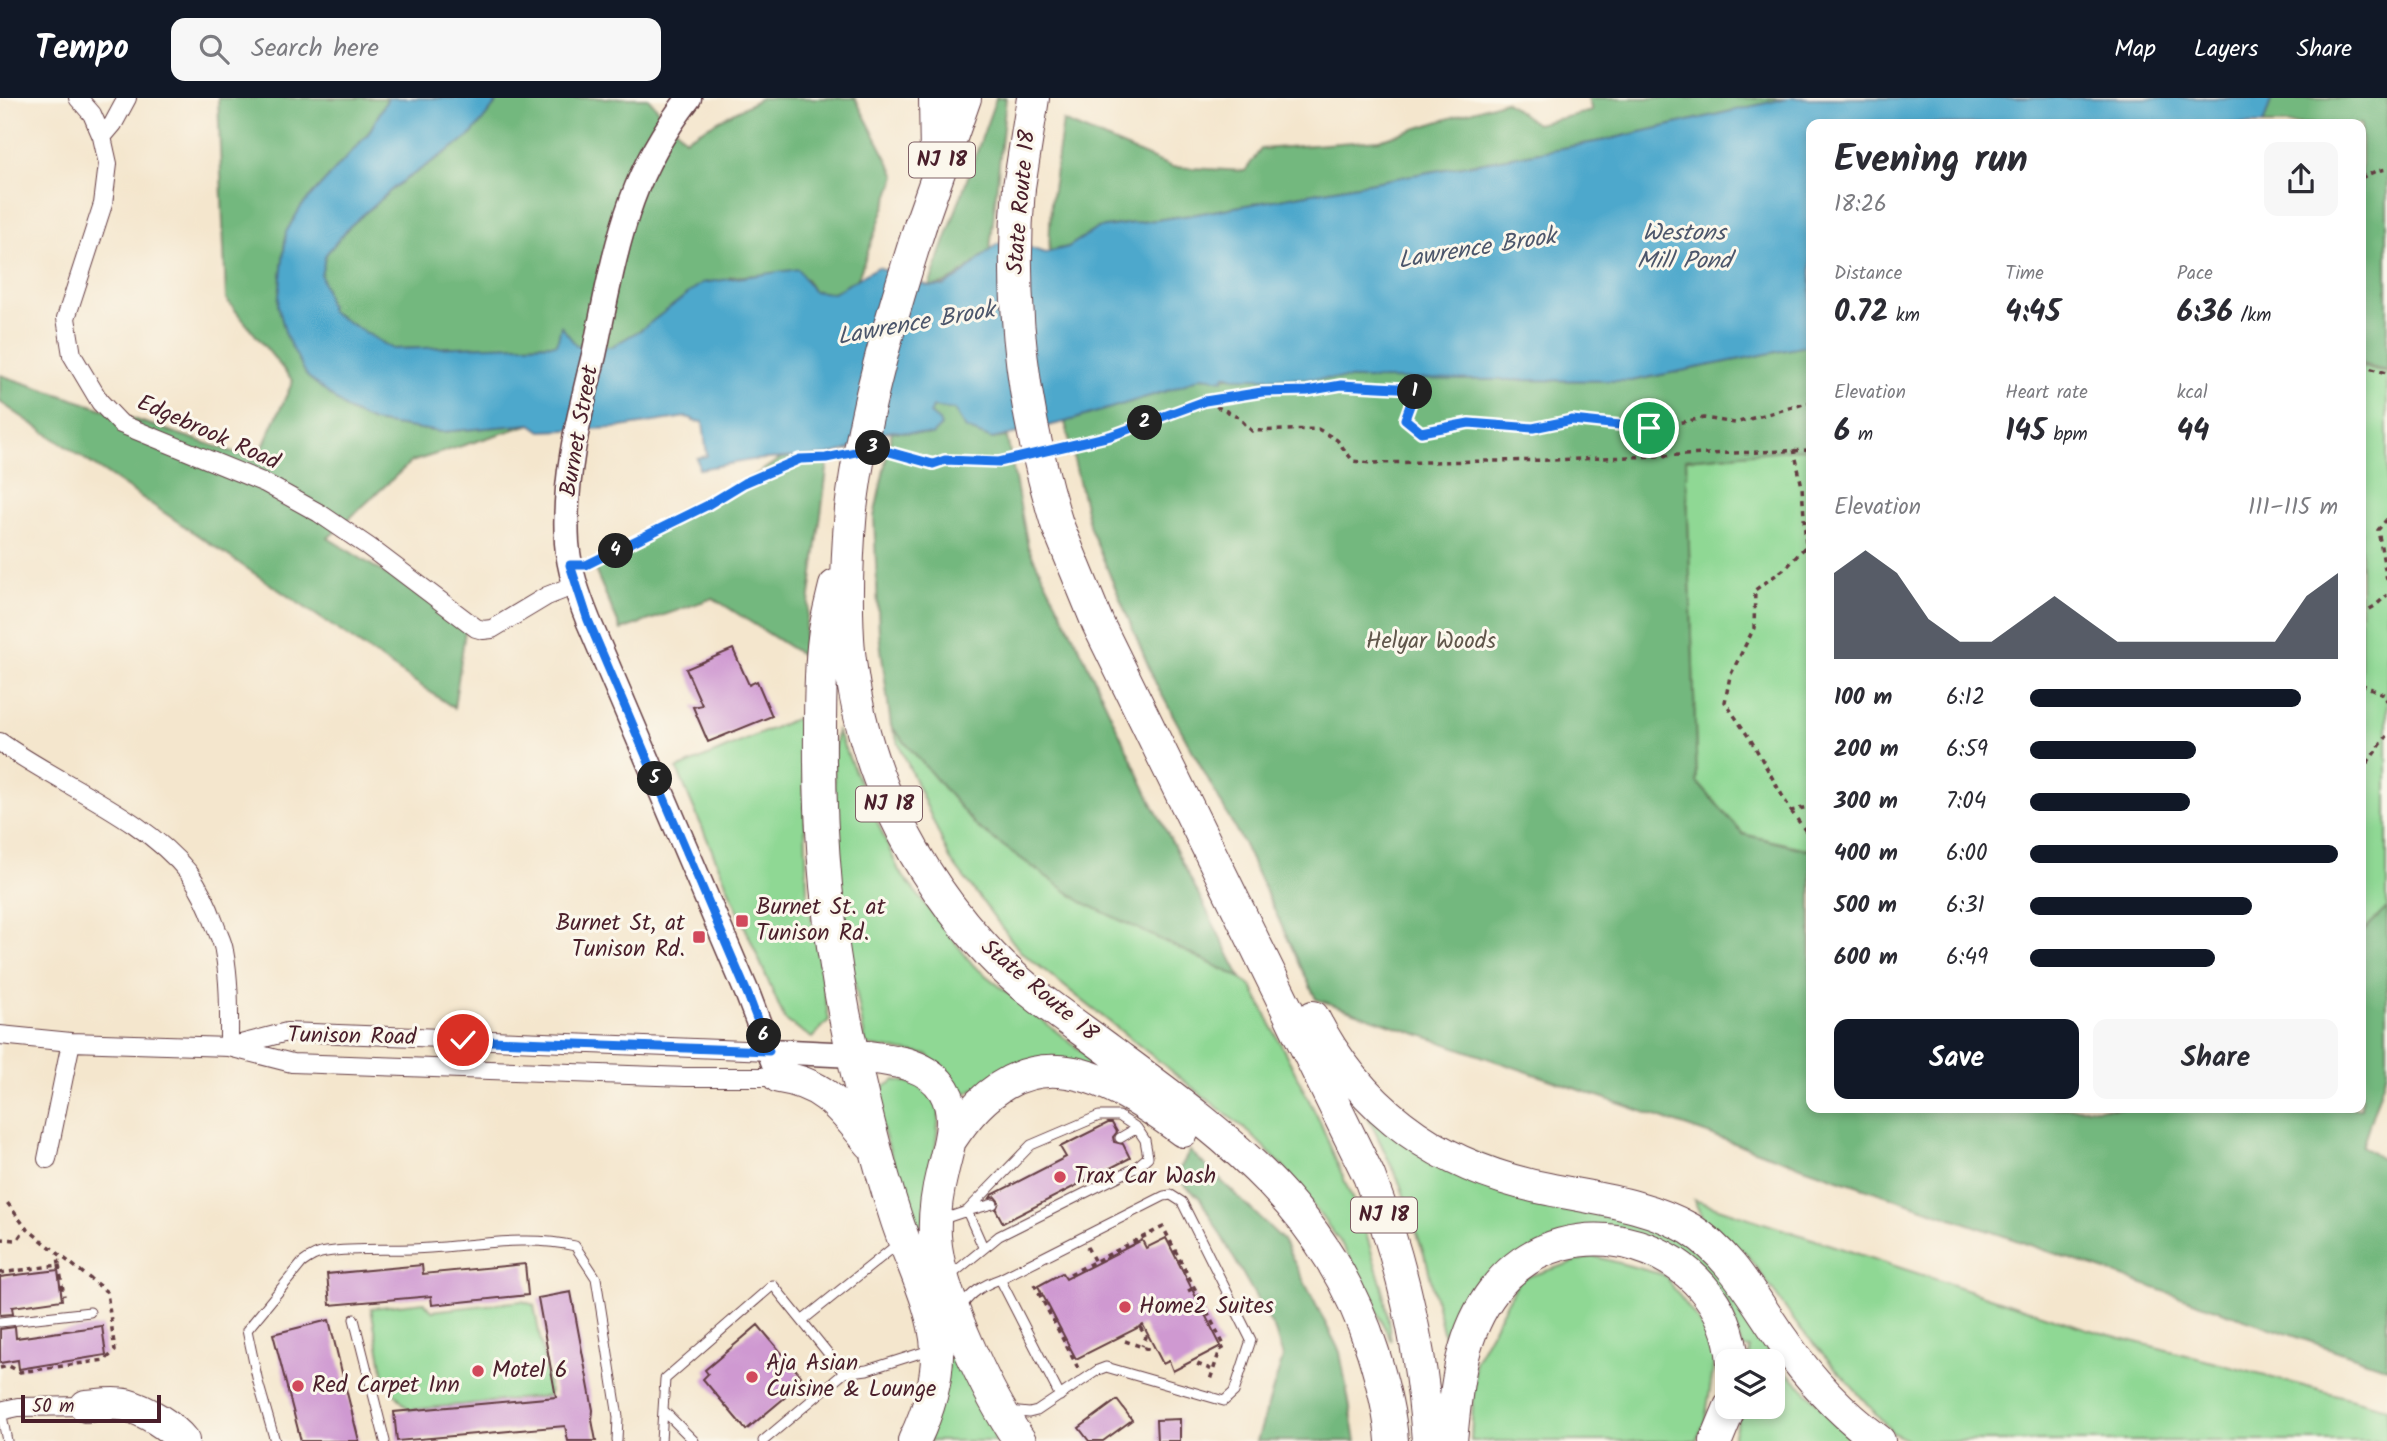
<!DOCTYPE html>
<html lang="en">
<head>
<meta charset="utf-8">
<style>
  body { margin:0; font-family:Kalam,sans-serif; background:#f7f7f7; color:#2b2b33; height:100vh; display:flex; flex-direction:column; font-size:26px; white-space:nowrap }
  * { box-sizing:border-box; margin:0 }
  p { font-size:23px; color:#7c7c81 }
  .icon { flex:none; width:38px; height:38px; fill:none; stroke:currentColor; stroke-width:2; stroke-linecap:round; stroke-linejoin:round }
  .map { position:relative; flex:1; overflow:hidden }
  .details { position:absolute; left:1806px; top:21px; width:560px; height:994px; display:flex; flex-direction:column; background:#fff; border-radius:14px; box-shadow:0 4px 10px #0003 }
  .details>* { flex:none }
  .buttons { position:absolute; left:1715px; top:1251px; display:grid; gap:14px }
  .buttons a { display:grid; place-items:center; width:70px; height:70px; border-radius:14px; background:#fff; box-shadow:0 4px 10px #0003; font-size:35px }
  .scale { position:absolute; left:21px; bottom:18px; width:140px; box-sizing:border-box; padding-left:7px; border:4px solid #4a1f2b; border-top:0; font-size:19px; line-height:24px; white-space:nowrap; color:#4a1f2b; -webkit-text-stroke:5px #fbf7ec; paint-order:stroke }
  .pin { position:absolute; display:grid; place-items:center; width:60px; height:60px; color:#fff; margin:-30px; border:4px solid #fff; border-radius:50%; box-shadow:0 2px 7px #0007 }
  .km { position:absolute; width:35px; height:35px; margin:-18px; border-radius:50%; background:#222; color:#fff; font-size:19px; line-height:35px; text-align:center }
  .round { display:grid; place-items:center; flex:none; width:74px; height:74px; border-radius:14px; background:#f7f7f7 }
  .head { display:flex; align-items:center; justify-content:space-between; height:119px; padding:0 28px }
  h1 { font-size:38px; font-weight:700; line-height:52px }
  .figures { display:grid; grid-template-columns:repeat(3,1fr); gap:10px; height:119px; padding:7px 28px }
  .figures div { display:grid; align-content:center }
  .figures b { font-size:30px; font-weight:700 }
  .figures small { font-size:19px; font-weight:400 }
  .figures p { font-size:19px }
  .chart { height:196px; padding:14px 28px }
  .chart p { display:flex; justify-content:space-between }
  .chart svg { width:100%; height:126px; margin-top:7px; fill:#111827; opacity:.7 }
  .primary-button { display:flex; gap:14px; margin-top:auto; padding:14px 28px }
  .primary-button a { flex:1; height:80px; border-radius:14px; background:#111827; color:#fff; font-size:28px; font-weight:700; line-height:80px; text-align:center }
  .primary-button a+a { background:#f7f7f7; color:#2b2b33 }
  ul { padding:0 28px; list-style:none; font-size:23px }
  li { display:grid; grid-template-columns:112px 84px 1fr; align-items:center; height:52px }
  li i { height:18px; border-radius:9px; background:#111827 }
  header { display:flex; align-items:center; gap:42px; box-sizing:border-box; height:98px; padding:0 35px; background:#111827; color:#fff }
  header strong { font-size:33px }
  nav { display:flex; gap:38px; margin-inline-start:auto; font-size:24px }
  .search { width:490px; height:63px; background:#f7f7f7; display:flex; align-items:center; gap:18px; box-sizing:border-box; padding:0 24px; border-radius:14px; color:#7c7c81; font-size:26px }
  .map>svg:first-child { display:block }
  .green { fill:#8fd894; stroke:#6c7c60; stroke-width:2 }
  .forest { fill:#73b87e; stroke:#5e6c54; stroke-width:2 }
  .water { fill:#4ea8cc; stroke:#4c647c; stroke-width:2 }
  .building { fill:#cf99d1 }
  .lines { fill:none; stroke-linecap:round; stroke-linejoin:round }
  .lane-casing { stroke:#643d43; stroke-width:11 }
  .street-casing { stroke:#643d43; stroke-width:20 }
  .secondary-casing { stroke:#643d43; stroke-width:27 }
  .highway-casing { stroke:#643d43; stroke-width:34 }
  .path { stroke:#643d43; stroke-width:3.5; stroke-dasharray:5 5; stroke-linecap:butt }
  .lane { stroke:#fff; stroke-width:9 }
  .street { stroke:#fff; stroke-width:18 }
  .secondary { stroke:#fff; stroke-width:24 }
  .highway { stroke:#fff; stroke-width:32 }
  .highway-bridge-casing { stroke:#643d43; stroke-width:34; stroke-linecap:butt }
  .highway-bridge { stroke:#fff; stroke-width:32 }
  .route-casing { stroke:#fff; stroke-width:14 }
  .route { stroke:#1a73e8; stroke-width:9 }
  .poi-dot { fill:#d1495b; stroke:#fbf7ec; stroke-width:2.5 }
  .labels { text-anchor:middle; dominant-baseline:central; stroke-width:6; stroke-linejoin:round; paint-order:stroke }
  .shield { fill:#fbf7ec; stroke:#7f6065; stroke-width:2 }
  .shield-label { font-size:21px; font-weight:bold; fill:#4a1f2b }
  .street-label { font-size:23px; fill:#4a1f2b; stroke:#fbf7ec }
  .park-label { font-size:23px; fill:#5f564a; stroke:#fbf7ec }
  .poi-label { font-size:23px; fill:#4a1f2b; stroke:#fbf7ec; text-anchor:start }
  .water-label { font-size:24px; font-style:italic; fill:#4c566b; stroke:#fbf7ec }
</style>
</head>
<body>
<header>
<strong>Tempo</strong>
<div class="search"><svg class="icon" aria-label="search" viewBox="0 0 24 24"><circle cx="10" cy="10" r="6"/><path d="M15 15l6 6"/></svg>Search here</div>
<nav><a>Map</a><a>Layers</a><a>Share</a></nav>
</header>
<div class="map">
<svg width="2387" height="1343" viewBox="0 0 2387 1343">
  <rect width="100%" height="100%" fill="#fbf7ec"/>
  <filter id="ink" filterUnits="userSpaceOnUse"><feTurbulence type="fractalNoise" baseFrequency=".0143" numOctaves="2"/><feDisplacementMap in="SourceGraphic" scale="14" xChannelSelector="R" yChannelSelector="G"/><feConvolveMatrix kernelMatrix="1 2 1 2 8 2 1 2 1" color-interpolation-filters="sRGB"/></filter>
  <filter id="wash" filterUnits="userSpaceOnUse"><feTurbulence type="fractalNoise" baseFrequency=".00686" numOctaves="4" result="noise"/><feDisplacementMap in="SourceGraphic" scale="28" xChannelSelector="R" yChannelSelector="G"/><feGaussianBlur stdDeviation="1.57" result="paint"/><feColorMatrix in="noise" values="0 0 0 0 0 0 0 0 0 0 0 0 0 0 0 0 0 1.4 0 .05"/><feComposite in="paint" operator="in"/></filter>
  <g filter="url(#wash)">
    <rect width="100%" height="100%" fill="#f4e6cd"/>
    <path class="green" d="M2361 268 2387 275V810L2361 835Z
      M1794 351 1811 352V752L1743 736 1697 684 1686 361Z
      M802 618 807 793 829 922 812 940 785 922 677 671Z
      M891 628 977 729 1082 804 1241 880 1252 889 1320 1024 1364 1129 1384 1195 1391 1243 1360 1178 1341 1145 1287 1073 1251 1036 1020 853 950 761Z
      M837 633 899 773 974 868 1120 984 1035 961 960 998 928 957 866 947 839 798 833 661Z
      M895 982 921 987 940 1009 924 1156 879 1020 878 993Z
      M1365 1012 1650 1123 1700 1150 1774 1249 1766 1254 1857 1343H1732L1742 1309H1773V1264L1748 1263 1750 1250 1742 1249 1727 1204 1577 1132 1454 1241 1444 1238 1427 1165 1400 1086Z
      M1694 1102 2087 1231 2387 1310V1343H1910L1893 1335 1798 1228 1747 1156 1704 1124Z
      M1593 1158 1664 1177 1717 1248 1705 1323 1696 1343H1471L1475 1263 1520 1181Z
      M522 1203 534 1207 550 1295 549 1298 409 1312 385 1284 371 1210 424 1204 432 1213Z
      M948 1234 1002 1343H929Z"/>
    <path class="forest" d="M218 0H388L368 36 301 109 286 134 278 207 349 313 373 324 441 334 531 326 411 364 328 440 466 526 454 610 0 304V277L257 362 293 283 226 201Z
      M500 0H648L685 41 761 0H855L896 78 858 180 833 195 813 193 806 181 757 177 731 179 611 249 576 247 561 229 558 246 393 251 331 214 321 177 326 156 350 128 396 88 470 38Z
      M996 0H1006L990 152C970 167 955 188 929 188Z
      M1588 0H1788L1606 42 1191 117 1098 130 1068 149 1049 153 1051 105 1063 23 1172 69 1245 73 1261 51 1379 42 1505 3 1536 26 1592 13Z
      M2272 0H2387V273L2361 266V26H2263Z
      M1811 247V350L1686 361 1697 684 1743 736 1811 753V1010H2361V835L2387 810V973L2362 1048 2387 1065V1270L1316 901 1243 745 1156 586 1090 430 1065 324 1202 279 1631 283Z
      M932 309 954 312 992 341 1007 339 1028 449 1083 557 1150 701 1241 880 1082 804 977 729 891 628 879 535 874 419 892 333 932 337 934 320 930 316Z
      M829 357 802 557 713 500 621 532 592 465 718 402 781 360Z
      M1190 1053 1283 1142 1340 1254 1356 1343H1257L1283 1259 1275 1233 1200 1100 1175 1079Z"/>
    <path class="water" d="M388 0H500L470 38 396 88 350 128 326 156 321 177 331 214 393 251 557 246 561 228 576 247 611 249 642 231 702 185 798 171 813 193 833 195 878 169 929 188H943L959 179 997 146 1016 145 1045 155 1068 149 1098 130 1191 117 1606 42 1788 0H2272L2263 26H1811V247L1631 283 1234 280 1225 277 1223 282 1202 279 1173 291 1065 324 992 341 966 331 954 312 933 309 930 316 939 323 941 328 932 337 892 333 878 336 850 351 829 357 751 362 699 371 697 360 707 358 703 324 693 323V321L686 319 615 330 541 333 531 326 441 334 373 324 349 313 307 278 286 238 278 207 286 134 301 109 368 36Z"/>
    <g id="blocks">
      <path class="building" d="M733 551 749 587 757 583 772 618 708 644 693 609 702 607 686 571Z
        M1108 1025H1112L1117 1034 1113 1039 1114 1044 1123 1046 1130 1060 1003 1125 996 1112 999 1104 995 1099 990 1100 992 1097 1066 1059 1060 1049Z
        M1166 1140 1221 1248 1173 1273 1169 1263 1163 1266 1143 1227 1076 1261 1038 1188 1062 1175 1066 1181 1142 1142 1146 1150Z
        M525 1166 528 1197 432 1207 431 1198 330 1207 327 1176 422 1167 423 1176Z
        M58 1172 62 1202 12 1209 13 1216 0 1217V1179Z
        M571 1194 593 1312 592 1322 596 1343H568L565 1328 397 1343 394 1314 556 1299 538 1200Z
        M329 1222 359 1343H301L273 1236Z
        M758 1227 801 1278 784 1293 788 1297 746 1332 703 1281 708 1276 705 1272Z
        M102 1228 106 1257 19 1271 18 1262 0 1265V1231L15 1229 16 1240Z
        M1117 1302 1132 1322 1103 1343H1089L1079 1330Z
        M1180 1321V1343H1157L1156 1322Z"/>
    </g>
  </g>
  <g filter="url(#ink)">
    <use href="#blocks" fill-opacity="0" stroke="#643d43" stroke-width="2"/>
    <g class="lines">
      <g class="lane-casing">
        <path id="lane" d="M1120 1040 1137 1030
          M940 1122 967 1113 1031 1047 1099 1018H1119L1137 1030 1145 1042 1148 1059 1135 1070 999 1138 950 1178
          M983 1149 967 1113 993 1106
          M1000 1181 1060 1298
          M961 1209C972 1194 983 1187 1000 1181L1164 1098 1171 1097 1182 1104 1251 1242 1234 1294 1224 1303 1106 1269 1098 1272 1037 1313 1029 1315 1009 1313
          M354 1221 385 1343
          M803 1222 899 1145
          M0 1224 90 1214
          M844 1275 867 1272 930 1252
          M1 1313 7 1343
          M275 1343 258 1284 247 1232 302 1165C310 1159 317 1155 326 1154 361 1149 395 1153 430 1150 477 1147 529 1137 575 1148L596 1180 618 1319 617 1343
          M661 1343 663 1312
          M694 1343 663 1312 665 1281 773 1187 844 1275 763 1343"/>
      </g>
      <g class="street-casing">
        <path id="street" d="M78 0 92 16 102 39 108 66 103 106 66 220 72 257 100 304 121 326 265 385 319 415 369 449 476 530 483 532 492 531 547 498 575 487
          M102 39 113 26 127 0
          M0 644C60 687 143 718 189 775 200 790 209 810 215 827 218 836 223 844 224 853 230 884 229 917 229 949
          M0 937 71 944 229 949 292 965 686 979H779
          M233 948 287 934 770 953
          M47 1061 71 944
          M0 1313 18 1309 86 1308"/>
      </g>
      <g class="secondary-casing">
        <path id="secondary" d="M689 0C666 30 645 66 632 102 614 151 605 205 594 257 579 319 563 380 567 445 569 472 578 497 588 522L748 897 779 979
          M770 953 853 957"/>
      </g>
      <g class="highway-casing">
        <path id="highway" d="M935 0 936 58
          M1019 89 1033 0
          M921 125 965 0
          M851 411C847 458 845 506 849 554 861 669 912 774 992 858 1027 895 1072 924 1112 954 1228 1040 1327 1110 1373 1254 1382 1283 1390 1313 1392 1343
          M1057 426 1098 526 1369 1078C1402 1164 1422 1251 1428 1343
          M835 488C831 505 826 522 824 540 820 571 820 604 820 635 819 729 826 822 844 914 858 984 874 1053 896 1120 909 1161 935 1209 937 1251 938 1284 928 1314 914 1343
          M1313 919C1362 1015 1443 1071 1548 1091 1596 1101 1647 1106 1690 1131 1733 1158 1755 1204 1784 1244 1810 1282 1842 1315 1879 1343
          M853 957C884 962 926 962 944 992 960 1019 948 1048 942 1075 937 1095 934 1117 935 1138 938 1193 988 1298 1020 1343
          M779 979C827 986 842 1012 871 1046
          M951 1041C1022 934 1098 970 1183 1033
          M86 1308C99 1307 113 1304 126 1307 145 1312 171 1328 183 1343
          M1451 1343C1456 1290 1460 1236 1494 1192 1567 1097 1724 1145 1733 1264
          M1716 1343 1730 1309"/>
      </g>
      <path class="path" d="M2361 80 2376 73 2387 71
        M2361 268 2387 275
        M1207 304 1237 318 1252 333 1318 331 1337 342 1353 363 1371 365 1552 362 1811 352
        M1060 350 1110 338 1205 303 1262 294 1307 293 1341 287 1416 291 1405 321 1421 334 1469 325 1533 330 1572 322 1649 330 1704 320 1735 325 1811 304
        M1794 351 1802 389 1806 448 1787 469 1755 492 1754 530 1730 578 1725 604 1752 644 1791 713 1811 708
        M885 353 933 366 945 362 999 364 1015 360
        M2387 421 2378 432 2387 482
        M590 465 706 408 744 385 801 361 834 359
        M2361 516 2375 508 2387 497
        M2361 586 2385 597 2387 603
        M2361 673 2387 638
        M1791 713 1811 740
        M0 1141 17 1142 26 1130
        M1087 1149 1096 1166
        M59 1167 64 1198
        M0 1175 59 1167 58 1155
        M1070 1176 1163 1129 1225 1249 1220 1252 1210 1282
        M1034 1186 1078 1270
        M1188 1193 1194 1190
        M1140 1229 1146 1239 1142 1248
        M1125 1243 1151 1252
        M1197 1266 1213 1272
        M0 1270 9 1268 20 1274 105 1262 115 1253 107 1194 26 1130 6 1103"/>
      <use href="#lane" class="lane"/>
      <use href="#street" class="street"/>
      <use href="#secondary" class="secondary"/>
      <use href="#highway" class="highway"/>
      <g class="highway-bridge-casing">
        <path id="highway-bridge" d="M1019 89C1009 204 1023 316 1057 426
          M851 411C863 313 891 219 921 125"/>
      </g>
      <use href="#highway-bridge" class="highway-bridge"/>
    </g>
  </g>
  <g class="lines" filter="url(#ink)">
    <g class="route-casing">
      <path id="route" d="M463 942 769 953 748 897 588 522 570 467H586L706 408 744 385 800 361 826 360 875 350 933 366 945 362 999 364 1110 338 1205 303 1262 294 1307 293 1341 287 1416 291 1405 321 1421 334 1469 325 1533 330 1572 322 1649 330"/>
    </g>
    <use href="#route" class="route"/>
  </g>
  <g class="poi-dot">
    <rect x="735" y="816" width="14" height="14" rx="3.5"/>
    <rect x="692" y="832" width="14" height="14" rx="3.5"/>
    <circle cx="1060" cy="1079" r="7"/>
    <circle cx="1125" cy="1209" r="7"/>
    <circle cx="478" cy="1273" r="7"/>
    <circle cx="752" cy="1279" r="7"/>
    <circle cx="298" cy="1288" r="7"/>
  </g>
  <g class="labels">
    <g class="shield">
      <rect x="909" y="44.5" width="66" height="35" rx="5"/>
      <rect x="856" y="688.5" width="66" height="35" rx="5"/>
      <rect x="1351" y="1099.5" width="66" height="35" rx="5"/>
    </g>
    <g class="shield-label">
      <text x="942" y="62">NJ 18</text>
      <text x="889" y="706">NJ 18</text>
      <text x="1384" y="1117">NJ 18</text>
    </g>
    <g class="street-label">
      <text transform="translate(1022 104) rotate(-85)">State Route 18</text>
      <text transform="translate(580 333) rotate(-80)">Burnet Street</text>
      <text transform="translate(208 335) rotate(24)">Edgebrook Road</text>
      <text transform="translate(1039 893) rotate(40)">State Route 18</text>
      <text transform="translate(352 939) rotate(1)">Tunison Road</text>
    </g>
    <g class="park-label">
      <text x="1431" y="544">Helyar Woods</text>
    </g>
    <g class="poi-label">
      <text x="756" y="810">Burnet St. at<tspan x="756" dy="26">Tunison Rd.</tspan></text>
      <text x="685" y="826" text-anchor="end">Burnet St, at<tspan x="685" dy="26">Tunison Rd.</tspan></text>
      <text x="1074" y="1079">Trax Car Wash</text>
      <text x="1139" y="1209">Home2 Suites</text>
      <text x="766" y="1266">Aja Asian<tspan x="766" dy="26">Cuisine &amp; Lounge</tspan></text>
      <text x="492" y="1273">Motel 6</text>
      <text x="312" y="1288">Red Carpet Inn</text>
    </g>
    <g class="water-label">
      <text x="1684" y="135">Westons<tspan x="1684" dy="28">Mill Pond</tspan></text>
      <text transform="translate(1477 151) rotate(-9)">Lawrence Brook</text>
      <text transform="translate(916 226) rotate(-10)">Lawrence Brook</text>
    </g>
  </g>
</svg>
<div class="buttons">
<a><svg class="icon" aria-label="layers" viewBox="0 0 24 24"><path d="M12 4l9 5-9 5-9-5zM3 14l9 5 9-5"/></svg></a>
</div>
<div class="scale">50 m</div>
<div class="pin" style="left:1649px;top:330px;background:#1e9e55"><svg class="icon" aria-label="arrive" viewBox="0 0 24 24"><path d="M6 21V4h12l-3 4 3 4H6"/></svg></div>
<div class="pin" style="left:463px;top:942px;background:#d93025"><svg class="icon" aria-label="check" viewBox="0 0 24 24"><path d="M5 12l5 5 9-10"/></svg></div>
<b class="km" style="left:1415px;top:294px">1</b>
<b class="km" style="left:1145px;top:325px">2</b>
<b class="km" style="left:873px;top:350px">3</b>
<b class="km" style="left:616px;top:453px">4</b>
<b class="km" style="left:655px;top:681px">5</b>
<b class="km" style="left:764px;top:938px">6</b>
<section class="details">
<div class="head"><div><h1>Evening run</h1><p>18:26</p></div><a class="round"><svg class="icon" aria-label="share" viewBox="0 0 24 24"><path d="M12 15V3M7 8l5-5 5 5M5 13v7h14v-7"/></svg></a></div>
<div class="figures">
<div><p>Distance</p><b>0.72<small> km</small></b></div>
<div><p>Time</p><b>4:45</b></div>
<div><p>Pace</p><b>6:36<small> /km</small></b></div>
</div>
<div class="figures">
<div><p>Elevation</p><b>6<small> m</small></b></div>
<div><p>Heart rate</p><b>145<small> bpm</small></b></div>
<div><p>kcal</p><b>44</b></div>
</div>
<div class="chart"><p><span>Elevation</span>111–115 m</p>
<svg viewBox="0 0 160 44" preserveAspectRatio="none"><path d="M0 44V14L10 6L20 14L30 30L40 38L50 38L60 30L70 22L80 30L90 38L100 38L110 38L120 38L130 38L140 38L150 22L160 14V44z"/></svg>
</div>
<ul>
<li><b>100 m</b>6:12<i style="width:88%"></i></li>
<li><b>200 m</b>6:59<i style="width:54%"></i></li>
<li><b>300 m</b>7:04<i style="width:52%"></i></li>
<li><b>400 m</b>6:00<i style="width:100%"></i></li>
<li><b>500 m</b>6:31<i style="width:72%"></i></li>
<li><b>600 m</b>6:49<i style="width:60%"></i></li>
</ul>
<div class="primary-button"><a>Save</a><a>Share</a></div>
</section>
</div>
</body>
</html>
